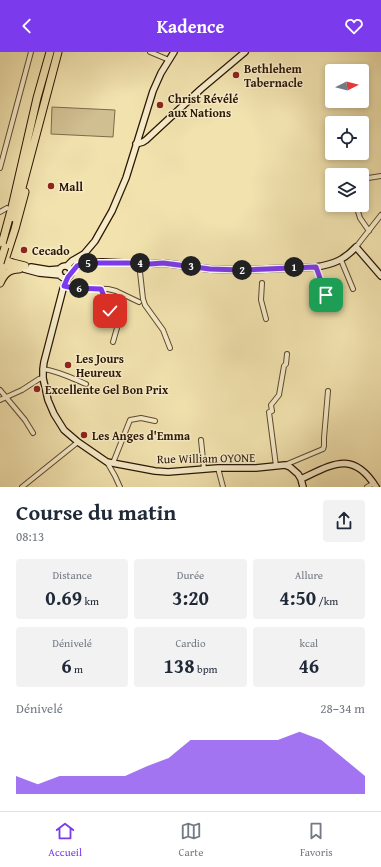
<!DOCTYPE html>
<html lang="fr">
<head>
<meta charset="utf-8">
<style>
  body { margin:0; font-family:"Gentium Book Plus",serif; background:#f2f2f3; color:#1f2937; height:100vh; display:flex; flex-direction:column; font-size:15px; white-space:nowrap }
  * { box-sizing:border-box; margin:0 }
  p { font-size:13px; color:#747a83 }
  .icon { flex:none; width:22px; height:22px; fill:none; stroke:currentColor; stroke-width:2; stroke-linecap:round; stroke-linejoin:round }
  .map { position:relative; height:435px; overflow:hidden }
  .details { display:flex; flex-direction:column; background:#fff; flex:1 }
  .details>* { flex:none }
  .needle { width:26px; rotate:84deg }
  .buttons { position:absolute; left:325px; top:12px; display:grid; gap:8px }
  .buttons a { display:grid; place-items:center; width:44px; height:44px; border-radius:4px; background:#fff; box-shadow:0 2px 6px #0003; font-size:20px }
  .pin { position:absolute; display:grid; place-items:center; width:34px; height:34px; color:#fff; margin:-17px; border-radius:8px; box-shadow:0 2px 6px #0006 }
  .km { position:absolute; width:20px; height:20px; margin:-10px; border-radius:50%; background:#222; color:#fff; font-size:11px; line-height:20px; text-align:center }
  .round { display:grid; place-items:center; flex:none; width:42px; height:42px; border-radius:4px; background:#f2f2f3 }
  .headline { display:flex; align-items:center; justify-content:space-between; height:68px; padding:0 16px }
  h1 { font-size:22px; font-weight:700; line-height:30px }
  .stats { display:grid; grid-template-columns:repeat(3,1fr); gap:6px; height:68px; padding:4px 16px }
  .stats div { display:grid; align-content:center; border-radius:4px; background:#f2f2f3; text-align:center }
  .stats b { font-size:20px; font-weight:700 }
  .stats small { font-size:11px; font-weight:400 }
  .stats p { font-size:11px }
  .chart { height:112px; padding:8px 16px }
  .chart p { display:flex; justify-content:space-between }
  .chart svg { width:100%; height:72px; margin-top:4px; fill:#7c3aed; opacity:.7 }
  header { display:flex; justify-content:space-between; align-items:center; height:52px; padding:0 16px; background:#7c3aed; color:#fff; font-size:18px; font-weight:700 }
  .tabs { display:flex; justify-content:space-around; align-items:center; height:56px; border-top:1px solid #e0e1e3; background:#fff; font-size:11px; color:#747a83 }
  .tabs a { display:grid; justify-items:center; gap:2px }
  .tabs .current { color:#7c3aed }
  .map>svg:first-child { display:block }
  .green { fill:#d0bf91; stroke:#7e6a4a }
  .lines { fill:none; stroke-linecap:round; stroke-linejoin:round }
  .street-casing { stroke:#5d492e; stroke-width:6 }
  .secondary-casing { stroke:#2c1603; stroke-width:8 }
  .highway-casing { stroke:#2c1603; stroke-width:9 }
  .street { stroke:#f6ecca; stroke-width:4 }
  .secondary { stroke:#f6ecca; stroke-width:5.5 }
  .highway { stroke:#f1e2ae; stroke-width:7 }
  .highway-bridge-casing { stroke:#2c1603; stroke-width:9; stroke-linecap:butt }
  .highway-bridge { stroke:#f1e2ae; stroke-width:7 }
  .route-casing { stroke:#fff; stroke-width:8 }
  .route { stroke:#7c3aed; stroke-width:5 }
  .poi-dot { fill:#8f2418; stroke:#f6ecca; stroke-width:1.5 }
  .labels { text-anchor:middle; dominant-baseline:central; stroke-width:3; stroke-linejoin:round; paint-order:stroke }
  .poi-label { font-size:12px; font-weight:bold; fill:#2c1603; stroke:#f6ecca; text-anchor:start }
  .street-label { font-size:12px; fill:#2c1603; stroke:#f6ecca }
</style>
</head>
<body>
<header><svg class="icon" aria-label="back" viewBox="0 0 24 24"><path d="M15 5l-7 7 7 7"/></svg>Kadence<svg class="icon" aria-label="heart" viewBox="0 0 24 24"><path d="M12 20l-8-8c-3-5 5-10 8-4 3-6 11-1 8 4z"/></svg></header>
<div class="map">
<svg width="381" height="435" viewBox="0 0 381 435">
  <rect width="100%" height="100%" fill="#f1e2ae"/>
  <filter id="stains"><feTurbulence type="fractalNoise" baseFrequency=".005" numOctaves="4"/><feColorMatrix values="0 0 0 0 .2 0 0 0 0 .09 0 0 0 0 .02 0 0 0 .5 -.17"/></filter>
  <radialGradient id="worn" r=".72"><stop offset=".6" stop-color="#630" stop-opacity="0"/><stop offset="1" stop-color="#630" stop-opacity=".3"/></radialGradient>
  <path class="green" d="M52 55 115 58 113 85 51 82Z"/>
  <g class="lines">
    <g class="street-casing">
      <path id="street" d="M150 0 169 8
        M0 116 31 0
        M362 127 381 124
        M356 153 360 166 369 179
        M0 160 7 156
        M356 195 381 163
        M341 208 353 237
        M139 211 143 247 145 253 163 278 170 296
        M316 215 326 243
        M262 231 261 248 266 267
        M64 234 73 236 108 237 116 239 139 250
        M101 237 107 249 112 267 117 276 113 290
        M43 317C58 319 72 326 86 332
        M0 338 25 368 33 381
        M0 348 22 338 39 327 43 326
        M201 388 204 417
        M107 410 115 424 120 435
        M113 411 130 368 141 366 155 369
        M285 413 323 397 324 394V386L328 339
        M276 414 269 360 272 359 271 353 279 343 284 314 286 312 287 302
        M218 416 223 435
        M22 435 78 390
        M367 435 374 431"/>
    </g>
    <g class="secondary-casing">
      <path id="secondary" d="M136 92 143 90 146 88 201 37 245 0
        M67 214 72 209 84 202
        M77 214 87 211 102 210 123 211H139L150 212 163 211 210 217 241 218 316 215C334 212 344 208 356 195L381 224
        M59 220a6 6 0 1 1 12 0a6 6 0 1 1-12 0Z
        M31 215 49 218 60 217
        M24 217 39 221 60 223
        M71 221 84 202 95 189 112 159 126 126 153 39 161 21 174 0
        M68 225 63 237 44 310 43 317V326L48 348 54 362 64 378 78 390 107 410 155 419 168 420 218 416H256L285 413 290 415 298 422 301 427 303 435
        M301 427C333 412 353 398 376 435"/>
    </g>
    <g class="highway-casing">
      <path id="highway" d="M14 166 58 0
        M0 199 12 155 37 46 50 0
        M25 214 13 211 5 208 15 177 25 140
        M0 224 4 213 14 214
        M0 231C4 222 9 217 19 217"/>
    </g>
    <use href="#street" class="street"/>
    <use href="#secondary" class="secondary"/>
    <use href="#highway" class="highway"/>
    <g class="highway-bridge-casing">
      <path id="highway-bridge" d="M0 211 5 195"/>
    </g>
    <use href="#highway-bridge" class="highway-bridge"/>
  </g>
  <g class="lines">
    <g class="route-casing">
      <path id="route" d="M110 259 101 237 73 236 64 234 68 225 77 214 87 211H139L150 212 163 211 210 217 241 218 316 215 326 243"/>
    </g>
    <use href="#route" class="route"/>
  </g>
  <g class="poi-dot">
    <circle cx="236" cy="23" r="4"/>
    <circle cx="160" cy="53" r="4"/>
    <circle cx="51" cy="134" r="4"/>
    <circle cx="24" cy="198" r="4"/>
    <circle cx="68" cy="313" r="4"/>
    <circle cx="37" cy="337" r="4"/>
    <circle cx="84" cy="383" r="4"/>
  </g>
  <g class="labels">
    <g class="poi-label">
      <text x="244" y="16">Bethlehem<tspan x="244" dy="14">Tabernacle</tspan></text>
      <text x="168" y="46">Christ Révélé<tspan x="168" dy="14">aux Nations</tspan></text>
      <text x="59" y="134">Mall</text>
      <text x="32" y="198">Cecado</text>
      <text x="76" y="306">Les Jours<tspan x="76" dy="14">Heureux</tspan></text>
      <text x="45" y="337">Excellente Gel Bon Prix</text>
      <text x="92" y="383">Les Anges d'Emma</text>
    </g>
    <g class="street-label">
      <text transform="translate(206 406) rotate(-1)">Rue William OYONE</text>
    </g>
  </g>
  <rect width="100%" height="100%" filter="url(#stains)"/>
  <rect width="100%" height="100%" fill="url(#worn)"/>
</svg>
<div class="buttons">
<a><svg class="needle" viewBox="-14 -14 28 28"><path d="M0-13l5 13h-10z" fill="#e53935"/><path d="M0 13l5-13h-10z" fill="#747a83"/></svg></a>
<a><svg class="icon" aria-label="locate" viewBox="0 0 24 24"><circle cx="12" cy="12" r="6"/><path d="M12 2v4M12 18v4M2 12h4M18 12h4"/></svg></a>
<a><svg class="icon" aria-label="layers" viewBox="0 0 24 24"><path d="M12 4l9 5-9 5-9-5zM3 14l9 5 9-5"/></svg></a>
</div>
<div class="pin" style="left:326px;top:243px;background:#1e9e55"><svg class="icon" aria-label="arrive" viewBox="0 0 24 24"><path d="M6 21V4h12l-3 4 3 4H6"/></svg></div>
<div class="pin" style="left:110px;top:259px;background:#d93025"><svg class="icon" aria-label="check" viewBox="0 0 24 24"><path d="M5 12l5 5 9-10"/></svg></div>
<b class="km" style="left:294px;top:215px">1</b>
<b class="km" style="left:242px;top:218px">2</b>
<b class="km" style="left:191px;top:214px">3</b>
<b class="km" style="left:140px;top:211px">4</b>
<b class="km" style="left:88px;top:211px">5</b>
<b class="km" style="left:79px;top:236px">6</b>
</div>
<section class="details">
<div class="headline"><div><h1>Course du matin</h1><p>08:13</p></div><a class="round"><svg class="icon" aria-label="share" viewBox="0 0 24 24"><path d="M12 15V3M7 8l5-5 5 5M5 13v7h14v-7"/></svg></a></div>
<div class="stats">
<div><p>Distance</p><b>0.69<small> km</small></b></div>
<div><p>Durée</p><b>3:20</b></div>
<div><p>Allure</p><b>4:50<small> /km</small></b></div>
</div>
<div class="stats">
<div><p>Dénivelé</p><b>6<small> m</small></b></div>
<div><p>Cardio</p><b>138<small> bpm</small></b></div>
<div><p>kcal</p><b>46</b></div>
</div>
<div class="chart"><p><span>Dénivelé</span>28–34 m</p>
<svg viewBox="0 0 160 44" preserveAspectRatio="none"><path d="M0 44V33L10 38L20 33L30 33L40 33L50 33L60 27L70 22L80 11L90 11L100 11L110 11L120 11L130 6L140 11L150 22L160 33V44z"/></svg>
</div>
</section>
<nav class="tabs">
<a class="current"><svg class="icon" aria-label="home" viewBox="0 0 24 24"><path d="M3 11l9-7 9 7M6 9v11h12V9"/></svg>Accueil</a>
<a><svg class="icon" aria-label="map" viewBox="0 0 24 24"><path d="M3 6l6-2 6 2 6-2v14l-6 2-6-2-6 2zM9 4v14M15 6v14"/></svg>Carte</a>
<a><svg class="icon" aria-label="saved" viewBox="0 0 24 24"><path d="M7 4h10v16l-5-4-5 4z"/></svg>Favoris</a>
</nav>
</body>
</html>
